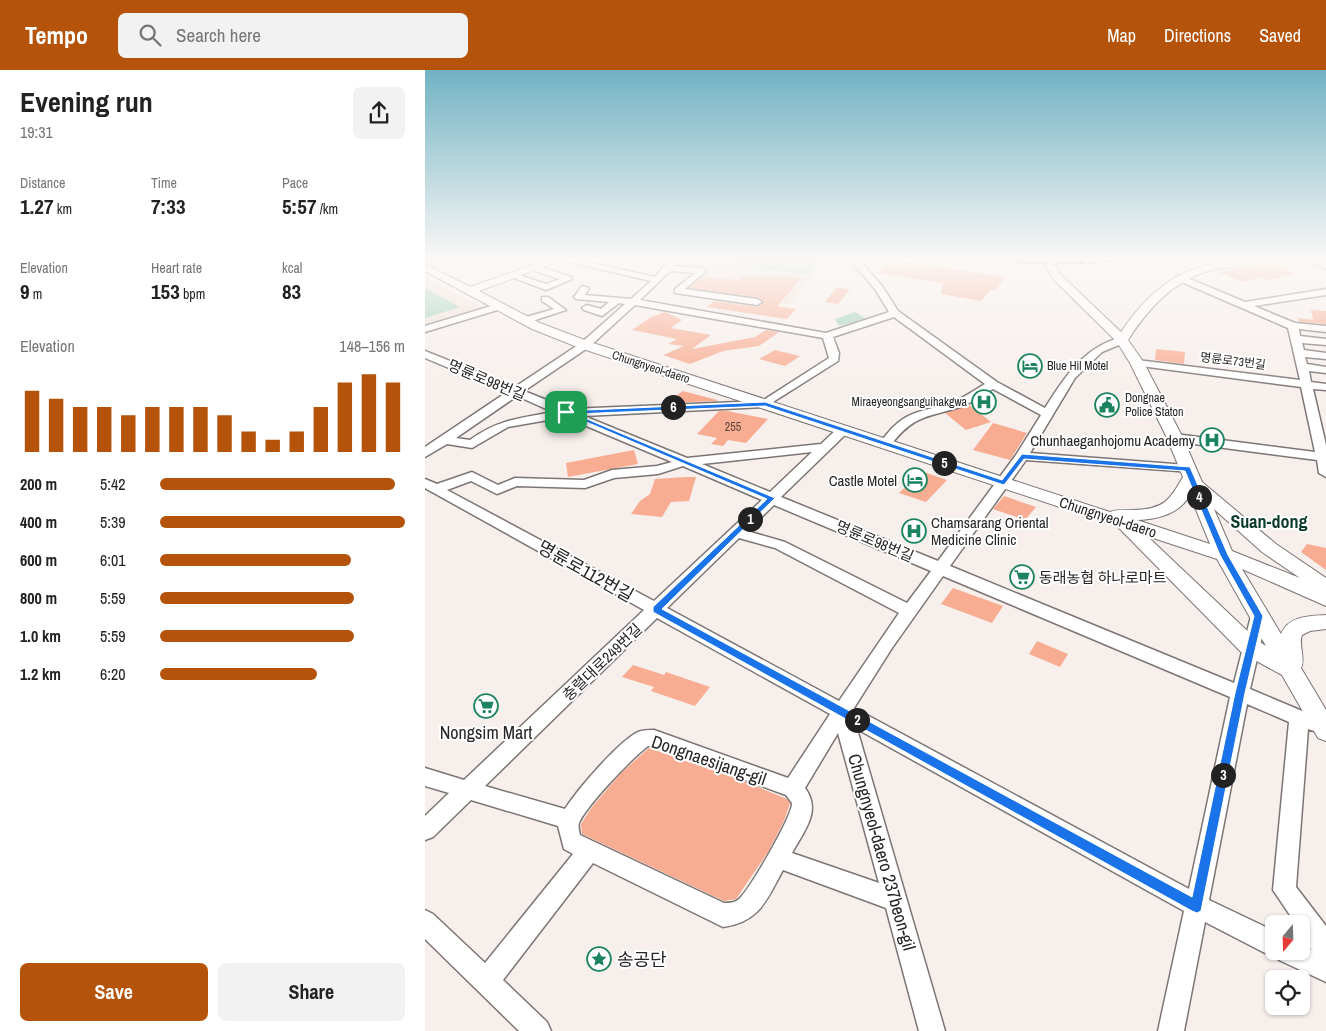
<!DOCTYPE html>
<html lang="en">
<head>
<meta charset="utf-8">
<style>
  body { margin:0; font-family:"Archivo Narrow","Noto Sans KR",sans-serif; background:#f2f2f2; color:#222; height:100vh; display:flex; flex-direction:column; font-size:19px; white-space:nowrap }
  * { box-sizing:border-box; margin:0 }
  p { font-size:16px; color:#767676 }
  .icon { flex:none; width:28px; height:28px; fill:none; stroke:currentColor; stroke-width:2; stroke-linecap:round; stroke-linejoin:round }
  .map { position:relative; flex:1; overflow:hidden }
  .panel { display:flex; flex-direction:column; background:#fff; width:425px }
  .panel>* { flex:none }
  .needle { width:32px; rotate:199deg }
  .tools { position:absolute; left:840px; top:845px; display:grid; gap:10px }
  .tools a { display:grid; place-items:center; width:45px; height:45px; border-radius:8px; background:#fff; box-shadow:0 1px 4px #0004; font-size:25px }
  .pin { position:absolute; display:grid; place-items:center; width:42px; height:42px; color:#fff; margin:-21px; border-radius:10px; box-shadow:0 2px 8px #0006 }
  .km { position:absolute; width:25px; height:25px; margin:-12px; border-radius:50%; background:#222; color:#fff; font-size:14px; line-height:25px; text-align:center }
  .round { display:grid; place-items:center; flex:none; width:52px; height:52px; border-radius:8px; background:#f2f2f2 }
  .summary { display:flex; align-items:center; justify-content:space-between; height:85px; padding:0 20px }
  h1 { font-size:28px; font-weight:800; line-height:38px }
  .figures { display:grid; grid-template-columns:repeat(3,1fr); gap:8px; height:85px; padding:5px 20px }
  .figures div { display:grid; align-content:center }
  .figures b { font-size:21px; font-weight:800 }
  .figures small { font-size:14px; font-weight:400 }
  .figures p { font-size:14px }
  .chart { height:140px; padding:10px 20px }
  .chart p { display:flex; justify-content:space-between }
  .chart svg { width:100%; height:90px; margin-top:5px; stroke:#b45309; stroke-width:6 }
  .primary-button { display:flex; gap:10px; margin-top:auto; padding:10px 20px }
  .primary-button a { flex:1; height:58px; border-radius:8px; background:#b45309; color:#fff; font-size:20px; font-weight:800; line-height:58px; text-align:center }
  .primary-button a+a { background:#f2f2f2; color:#222 }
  ul { padding:0 20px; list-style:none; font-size:16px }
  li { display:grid; grid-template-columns:80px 60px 1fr; align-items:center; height:38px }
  li i { height:12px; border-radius:6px; background:#b45309 }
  header { display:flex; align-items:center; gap:30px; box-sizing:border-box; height:70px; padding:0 25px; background:#b45309; color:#fff }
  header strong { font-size:24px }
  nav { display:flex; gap:28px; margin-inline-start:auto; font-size:18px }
  .search { width:350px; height:45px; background:#f2f2f2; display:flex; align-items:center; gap:12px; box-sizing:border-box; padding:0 18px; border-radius:8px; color:#767676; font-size:19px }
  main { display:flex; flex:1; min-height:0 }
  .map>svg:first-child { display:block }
  .built { fill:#f0e0da }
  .green { fill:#9dcfb7 }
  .building { fill:#f8ac92 }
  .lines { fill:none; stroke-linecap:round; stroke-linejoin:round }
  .minor-casing { stroke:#7c7573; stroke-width:3 }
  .major-casing { stroke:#7c7573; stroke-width:2 }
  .minor { fill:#fff; fill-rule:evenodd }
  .major { fill:#fff; fill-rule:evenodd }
  .rail { stroke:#605c5a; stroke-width:2.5; stroke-dasharray:6 3; stroke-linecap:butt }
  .route { fill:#1a73e8; stroke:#fff; fill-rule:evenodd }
  .labels { text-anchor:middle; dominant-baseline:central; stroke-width:4; stroke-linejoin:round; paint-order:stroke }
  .far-street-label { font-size:12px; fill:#282524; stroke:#fff }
  .far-poi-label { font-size:12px; fill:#282524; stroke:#fff; text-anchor:start }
  .number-label { font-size:12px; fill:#5c4740 }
  .street-label { font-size:15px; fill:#282524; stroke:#fff }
  .poi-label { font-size:15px; fill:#282524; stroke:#fff; text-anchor:end }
  .quarter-label { font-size:18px; font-weight:bold; fill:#0a3a28; stroke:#fff }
  .near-street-label { font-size:18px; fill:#282524; stroke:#fff }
  .near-poi-label { font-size:18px; fill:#282524; stroke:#fff }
</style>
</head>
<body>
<header>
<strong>Tempo</strong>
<div class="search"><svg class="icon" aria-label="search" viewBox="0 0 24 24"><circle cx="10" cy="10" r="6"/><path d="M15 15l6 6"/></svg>Search here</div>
<nav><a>Map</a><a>Directions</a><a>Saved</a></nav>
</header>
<main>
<section class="panel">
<div class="summary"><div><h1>Evening run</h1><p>19:31</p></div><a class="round"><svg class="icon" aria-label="share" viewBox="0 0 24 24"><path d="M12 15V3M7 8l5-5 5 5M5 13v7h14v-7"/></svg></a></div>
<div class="figures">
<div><p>Distance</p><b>1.27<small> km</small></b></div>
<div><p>Time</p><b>7:33</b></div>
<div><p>Pace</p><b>5:57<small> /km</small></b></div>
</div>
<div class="figures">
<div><p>Elevation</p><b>9<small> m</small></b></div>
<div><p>Heart rate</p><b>153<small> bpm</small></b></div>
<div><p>kcal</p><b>83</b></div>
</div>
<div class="chart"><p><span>Elevation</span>148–156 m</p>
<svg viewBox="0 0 160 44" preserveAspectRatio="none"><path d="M5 44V14M15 44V18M25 44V22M35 44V22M45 44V26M55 44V22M65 44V22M75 44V22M85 44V26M95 44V34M105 44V38M115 44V34M125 44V22M135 44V10M145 44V6M155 44V10"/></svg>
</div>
<ul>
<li><b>200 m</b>5:42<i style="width:96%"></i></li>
<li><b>400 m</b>5:39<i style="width:100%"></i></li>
<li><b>600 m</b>6:01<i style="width:78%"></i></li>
<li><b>800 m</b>5:59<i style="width:79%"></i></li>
<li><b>1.0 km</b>5:59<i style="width:79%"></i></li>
<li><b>1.2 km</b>6:20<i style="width:64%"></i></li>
</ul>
<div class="primary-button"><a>Save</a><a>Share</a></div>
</section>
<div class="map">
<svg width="901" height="961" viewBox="0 0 901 961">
  <rect width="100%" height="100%" fill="#f7efec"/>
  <path class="built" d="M293 190H401L364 235 292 228 253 221Z
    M0 207 58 238 0 256Z"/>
  <path class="green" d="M307 190H396L383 204 304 196Z
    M0 218 35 237 0 248Z
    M430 242 442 249 414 256 410 249Z"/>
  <path class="building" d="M467 190 535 200 581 207 570 220H565L556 231 516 224 518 213 452 203Z
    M850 193 871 204 843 210 836 207 818 212 794 203 814 198Z
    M277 207 312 210 316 207H378L352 236 371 239 362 249 282 237 289 231 332 237 339 231 332 227 264 218Z
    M411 218 425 219 413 234 400 232Z
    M886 240 901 241V254L874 252 873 248 888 250Z
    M240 242 257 250 246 258 286 265 267 279 330 267 341 260 354 262 334 276 298 281 265 294 238 285 259 276 243 274 252 269 207 260 226 247Z
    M731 279 760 282 759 294 730 290Z
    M350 280 375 286 360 296 334 289Z
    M258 321 292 330V331L241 333Z
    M544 335 566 352 541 360 520 343Z
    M294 341H302L343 349 321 373 303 370 298 376 286 374 292 368 272 364Z
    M568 353 602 363 585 390 548 380Z
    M209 380 213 394 143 407 141 393Z
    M496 401 522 410 501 432 474 423Z
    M261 407H271L264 431 246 432 237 447 206 444 215 431 225 424 230 409Z
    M579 426 611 437 600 450 568 439Z
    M882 474 901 478V500L876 482Z
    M528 518 578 536 567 553 516 534Z
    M612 571 643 584 635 597 604 584Z
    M208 595 239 605 241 602 285 617 270 636 226 621 229 617 197 607Z
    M224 678 321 712 362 729 365 733 359 751 343 782 311 829 299 831 157 764 156 754 167 737 197 702Z"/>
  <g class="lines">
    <g class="minor-casing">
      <path id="minor" d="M136 190H153L230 207 244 190H253L248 196 277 198 281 201 260 219 332 229 337 232 332 235 250 223V219L270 203 245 201 215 230 401 263 464 242 450 219 425 190H434L457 216 473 241 572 312 620 338C638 310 654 284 685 271 691 269 695 267 701 268V272L677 282 650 308 605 383 762 395 769 399 767 402 601 390 525 496 809 613 826 546 828 542H840L842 546 825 619 901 651V665L883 659 871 817 901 856V912L854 890 852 885 849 886 840 883 780 852 759 961H733L759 841 432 659 520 961H494L461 838 358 800C342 829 335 852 298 857L168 793 78 910 122 952 126 961H94L0 869V840L8 844 60 893 148 784 139 779 133 756 46 730 8 767 0 770V746L24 723 0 716V698L39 710 219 540 0 418V409L12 414 47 402 73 415 90 408 159 410 187 400 232 396 247 392 140 347 83 357 47 378 22 374 0 387V377L82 322 0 288V281L90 317 156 273 200 234 194 233 177 246 159 240 157 238 162 235 176 239 184 232 151 229 149 227 157 216 164 218 160 225 206 229 226 211ZM210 235 398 268 404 288 337 331 144 339 99 321 164 277ZM469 247 560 314C551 319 540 327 530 331 494 344 480 338 455 373L457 376H465C490 343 503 348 538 336 548 332 558 324 568 319L616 345 591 385 513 491 356 427 422 363 424 360 422 357H414L396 374 262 388 159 346 340 337 413 291 414 283 408 267ZM92 326 128 342C95 348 72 350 45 370L31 368ZM387 382 345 422 277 394ZM258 396 337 430 229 531 22 420 46 411 72 424 92 416 160 418 189 408 233 404ZM349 435 506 501 482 533 360 472 322 461ZM314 468 350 478 474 543 414 631 242 538ZM518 506 805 627 764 819 429 638 467 578ZM232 548 405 644 363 708 229 660C224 660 218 660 213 662 194 671 152 720 140 739L60 716ZM822 634 864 652 848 820 871 854H876V861L886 880 876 875V881H849V861L784 830ZM413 663 454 813 367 783C379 761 397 741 380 718ZM223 676H228L361 725 367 733C368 745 324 821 314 829 310 833 304 833 299 833L155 765C154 761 153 757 154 753 161 736 207 688 223 676Z
        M627 190H657C650 194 634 194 627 190Z
        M885 190 901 193V199L886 192Z
        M110 195 146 207 147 209 121 220 84 206 88 203 121 214 135 209 107 200V196Z
        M755 205 820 232 901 219V225L829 236 870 253 901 256V262L874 259 875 266 901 269V275L877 273 879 280 901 283V289L880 287 882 294 901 297V303L884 301 886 312 901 314V320L888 319 901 375V407L894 403 892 390 746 371 744 368 750 364 890 382 876 317 708 295V291L712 290 875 310 863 258 752 210 751 208Z
        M117 227H123L141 240 104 252H98V248L129 239 117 231Z
        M76 233 81 236 79 238 0 262V256Z"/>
    </g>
    <g class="major-casing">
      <path id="major" d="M121 190H137L54 221 115 253 165 272 685 442C693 439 701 440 709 440 739 439 744 431 758 407L742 368 705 293 692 272 629 210 617 190H627L637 206 696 262C728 214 765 190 824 190 815 198 795 197 783 201 747 212 723 239 703 270L719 293 758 368 777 412 851 474 901 508V536L817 499 856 564C863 546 884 546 901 545V559L885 561 877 565C873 575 881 588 876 598L901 640V671L893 668 857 605 817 583 692 456 155 278 107 259 0 201V194L45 217ZM765 425 785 474 712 450C734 449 754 444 765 425ZM789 439 837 482 875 508 807 481ZM722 466 792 489 841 576 833 571Z"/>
    </g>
    <use href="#minor" class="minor"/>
    <use href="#major" class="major"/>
    <path class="rail" d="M546 190 634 194 710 190"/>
  </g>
  <linearGradient id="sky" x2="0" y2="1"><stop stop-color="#71b2c3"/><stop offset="0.58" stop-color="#fbf8f6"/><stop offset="1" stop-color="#fbf8f6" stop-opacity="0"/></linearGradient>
  <rect width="901" height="325" fill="url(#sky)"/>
  <path class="route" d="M340 332 577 410 597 384 765 397 803 485 838 546 820 623 776 841 772 843 767 841 228 542V537L342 429 138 342 141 341ZM340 336 579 415 599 389 760 401 795 485 829 546 810 623 767 827 237 539 350 428 150 344Z"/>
  <defs>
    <g id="hotel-ring" transform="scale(1.25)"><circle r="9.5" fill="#fff" stroke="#1b835d" stroke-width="1.5"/><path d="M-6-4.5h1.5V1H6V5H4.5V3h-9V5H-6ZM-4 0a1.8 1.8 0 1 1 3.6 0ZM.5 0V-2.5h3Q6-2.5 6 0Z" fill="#1b835d"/></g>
    <g id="hospital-ring" transform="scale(1.25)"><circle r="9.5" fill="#fff" stroke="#1b835d" stroke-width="1.5"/><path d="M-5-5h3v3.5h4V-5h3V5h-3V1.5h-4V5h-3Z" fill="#1b835d"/></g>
    <g id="civic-ring" transform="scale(1.25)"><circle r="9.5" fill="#fff" stroke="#1b835d" stroke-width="1.5"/><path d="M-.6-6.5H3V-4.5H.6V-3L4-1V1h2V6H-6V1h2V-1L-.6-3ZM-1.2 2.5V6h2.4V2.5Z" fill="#1b835d"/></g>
    <g id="supermarket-ring" transform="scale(1.25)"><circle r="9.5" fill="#fff" stroke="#1b835d" stroke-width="1.5"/><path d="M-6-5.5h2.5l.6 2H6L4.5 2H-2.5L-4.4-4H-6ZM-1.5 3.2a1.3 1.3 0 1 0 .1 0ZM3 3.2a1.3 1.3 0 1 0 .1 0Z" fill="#1b835d"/></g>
    <g id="sight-ring" transform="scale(1.25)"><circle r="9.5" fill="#fff" stroke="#1b835d" stroke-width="1.5"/><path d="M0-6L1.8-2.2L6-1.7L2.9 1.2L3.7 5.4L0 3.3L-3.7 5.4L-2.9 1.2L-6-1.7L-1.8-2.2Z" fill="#1b835d"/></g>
  </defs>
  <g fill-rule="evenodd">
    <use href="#hotel-ring" x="605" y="296"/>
    <use href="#hospital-ring" x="559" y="332"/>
    <use href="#civic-ring" x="682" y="335"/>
    <use href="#hospital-ring" x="787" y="370"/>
    <use href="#hotel-ring" x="490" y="410"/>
    <use href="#hospital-ring" x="489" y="461"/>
    <use href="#supermarket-ring" x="597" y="507"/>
    <use href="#supermarket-ring" x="61" y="636"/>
    <use href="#sight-ring" x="174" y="889"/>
  </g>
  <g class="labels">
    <g class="far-street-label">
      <text transform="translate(808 291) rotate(7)">명륜로73번길</text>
      <text transform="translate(226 297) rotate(18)">Chungnyeol-daero</text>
    </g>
    <g class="far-poi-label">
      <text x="622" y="296">Blue Hil Motel</text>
      <text x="700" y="328">Dongnae<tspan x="700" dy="14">Police Staton</tspan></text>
      <text x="542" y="332" text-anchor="end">Miraeyeongsanguihakgwa</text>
    </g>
    <g class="number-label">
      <text x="308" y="357">255</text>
    </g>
    <g class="street-label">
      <text transform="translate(62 310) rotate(23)">명륜로98번길</text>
      <text transform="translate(683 447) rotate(18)">Chungnyeol-daero</text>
      <text transform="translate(450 471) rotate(23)">명륜로98번길</text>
      <text transform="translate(177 592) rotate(-44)">충렬대로249번길</text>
    </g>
    <g class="poi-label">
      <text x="770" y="370">Chunhaeganhojomu Academy</text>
      <text x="472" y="410">Castle Motel</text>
      <text x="506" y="452" text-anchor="start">Chamsarang Oriental<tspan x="506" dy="17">Medicine Clinic</tspan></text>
      <text x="614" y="507" text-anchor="start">동래농협 하나로마트</text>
    </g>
    <g class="quarter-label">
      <text x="844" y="451">Suan-dong</text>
    </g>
    <g class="near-street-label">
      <text transform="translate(161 501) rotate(29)">명륜로112번길</text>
      <text transform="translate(284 690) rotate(19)">Dongnaesijang-gil</text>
      <text transform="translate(457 782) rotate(74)">Chungnyeol-daero 237beon-gil</text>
    </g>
    <g class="near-poi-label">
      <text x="61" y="662">Nongsim Mart</text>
      <text x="192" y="889" text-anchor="start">송공단</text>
    </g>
  </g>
</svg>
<div class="tools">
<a><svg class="needle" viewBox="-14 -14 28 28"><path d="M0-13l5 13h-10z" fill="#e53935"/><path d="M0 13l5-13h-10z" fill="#767676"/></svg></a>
<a><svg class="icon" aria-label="locate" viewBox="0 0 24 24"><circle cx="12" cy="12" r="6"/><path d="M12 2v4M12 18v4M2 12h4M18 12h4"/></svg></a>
</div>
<div class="pin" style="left:141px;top:342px;background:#1e9e55"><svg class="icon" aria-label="arrive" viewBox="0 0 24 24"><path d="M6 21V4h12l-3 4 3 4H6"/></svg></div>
<b class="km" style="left:325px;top:449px">1</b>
<b class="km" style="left:432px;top:650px">2</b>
<b class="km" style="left:798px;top:705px">3</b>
<b class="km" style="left:774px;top:427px">4</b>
<b class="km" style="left:519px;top:393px">5</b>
<b class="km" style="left:248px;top:337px">6</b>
</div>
</main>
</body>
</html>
